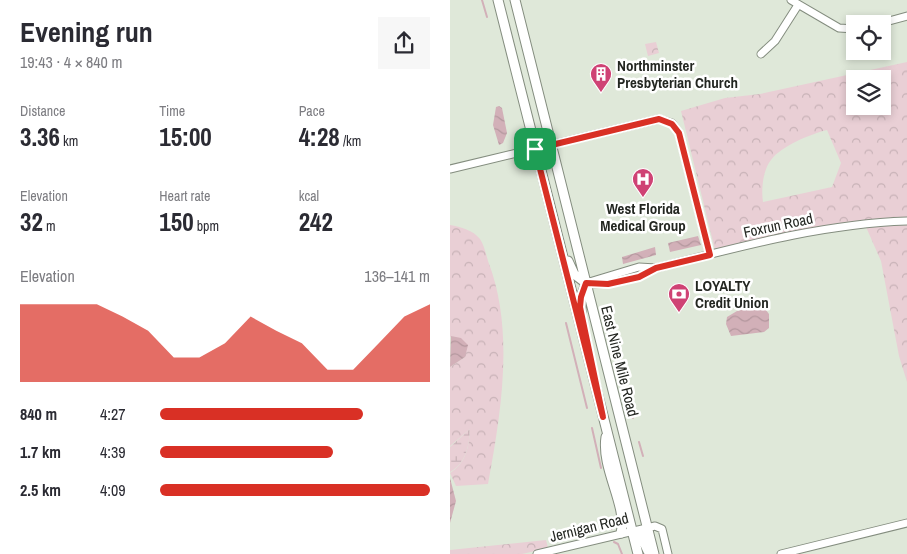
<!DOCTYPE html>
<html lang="en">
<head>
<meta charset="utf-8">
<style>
  body { margin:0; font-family:"Archivo Narrow",sans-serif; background:#f7f7f7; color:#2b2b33; height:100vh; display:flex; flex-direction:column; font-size:19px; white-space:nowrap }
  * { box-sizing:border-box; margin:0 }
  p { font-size:16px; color:#7c7c81 }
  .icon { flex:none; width:28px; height:28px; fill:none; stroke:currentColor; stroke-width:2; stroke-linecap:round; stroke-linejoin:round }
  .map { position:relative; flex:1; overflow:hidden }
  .drawer { display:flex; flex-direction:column; background:#fff; width:450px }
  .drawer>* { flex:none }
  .fabs { position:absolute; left:396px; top:15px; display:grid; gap:10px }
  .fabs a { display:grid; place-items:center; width:45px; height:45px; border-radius:0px; background:#fff; box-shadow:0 2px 8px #0003; font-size:25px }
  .pin { position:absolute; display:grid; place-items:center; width:42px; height:42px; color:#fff; margin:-21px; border-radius:10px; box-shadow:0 2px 8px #0006 }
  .round { display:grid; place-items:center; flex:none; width:52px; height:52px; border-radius:0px; background:#f7f7f7 }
  .summary { display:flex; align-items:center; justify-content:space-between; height:85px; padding:0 20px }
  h1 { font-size:28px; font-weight:700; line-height:38px }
  .stats { display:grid; grid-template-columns:repeat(3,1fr); gap:8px; height:85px; padding:5px 20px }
  .stats div { display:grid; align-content:center }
  .stats b { font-size:25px; font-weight:700 }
  .stats small { font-size:14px; font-weight:400 }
  .stats p { font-size:14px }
  .chart { height:140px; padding:10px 20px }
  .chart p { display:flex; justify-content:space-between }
  .chart svg { width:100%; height:90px; margin-top:5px; fill:#d93025; opacity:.7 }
  ul { padding:0 20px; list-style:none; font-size:16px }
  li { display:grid; grid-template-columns:80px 60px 1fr; align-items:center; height:38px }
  li i { height:12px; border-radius:6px; background:#d93025 }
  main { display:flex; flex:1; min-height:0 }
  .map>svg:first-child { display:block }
  .forest { fill:url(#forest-crowns); fill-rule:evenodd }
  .wetland { fill:url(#wetland-marsh) }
  .water { fill:url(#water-waves) }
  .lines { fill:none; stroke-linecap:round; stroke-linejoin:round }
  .stream { stroke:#d2b0b8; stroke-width:2 }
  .minor-casing { stroke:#848d7f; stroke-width:9 }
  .major-casing { stroke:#848d7f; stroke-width:11 }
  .minor { stroke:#fff; stroke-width:7 }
  .major { stroke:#fff; stroke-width:9 }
  .route-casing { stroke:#fff; stroke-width:10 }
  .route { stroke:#d93025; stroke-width:6 }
  .labels { text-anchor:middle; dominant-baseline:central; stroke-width:5; stroke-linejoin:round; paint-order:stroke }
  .poi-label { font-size:15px; font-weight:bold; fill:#232621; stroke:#fff; text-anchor:start }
  .street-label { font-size:15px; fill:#232621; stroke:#fff }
</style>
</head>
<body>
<main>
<section class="drawer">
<div class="summary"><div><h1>Evening run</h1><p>19:43 · 4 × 840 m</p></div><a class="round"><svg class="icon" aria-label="share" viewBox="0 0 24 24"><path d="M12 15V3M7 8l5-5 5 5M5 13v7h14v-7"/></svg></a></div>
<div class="stats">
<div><p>Distance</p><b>3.36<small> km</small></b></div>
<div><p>Time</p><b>15:00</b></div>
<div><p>Pace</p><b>4:28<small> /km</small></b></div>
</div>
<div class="stats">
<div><p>Elevation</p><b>32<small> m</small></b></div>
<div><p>Heart rate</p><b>150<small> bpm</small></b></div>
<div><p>kcal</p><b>242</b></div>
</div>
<div class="chart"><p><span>Elevation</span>136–141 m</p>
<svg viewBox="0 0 160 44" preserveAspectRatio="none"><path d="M0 44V6L10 6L20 6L30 6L40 12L50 19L60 32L70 32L80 25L90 12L100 19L110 25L120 38L130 38L140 25L150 12L160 6V44z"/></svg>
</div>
<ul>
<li><b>840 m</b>4:27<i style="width:75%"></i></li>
<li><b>1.7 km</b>4:39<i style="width:64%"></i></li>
<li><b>2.5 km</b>4:09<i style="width:100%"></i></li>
</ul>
</section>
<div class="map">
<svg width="457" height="554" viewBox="0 0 457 554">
  <defs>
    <pattern id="forest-crowns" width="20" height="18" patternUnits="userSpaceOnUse" patternTransform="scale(1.25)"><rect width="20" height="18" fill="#e9cfd5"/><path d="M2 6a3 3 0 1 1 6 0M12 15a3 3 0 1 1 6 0" fill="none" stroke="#c8b2b7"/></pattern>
    <pattern id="wetland-marsh" width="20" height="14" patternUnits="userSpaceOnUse" patternTransform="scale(1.25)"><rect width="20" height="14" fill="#e9cfd5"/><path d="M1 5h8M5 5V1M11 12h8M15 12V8" fill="none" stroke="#c8b2b7"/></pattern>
    <pattern id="water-waves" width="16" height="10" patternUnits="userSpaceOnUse" patternTransform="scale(1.25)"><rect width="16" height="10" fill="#d2b0b8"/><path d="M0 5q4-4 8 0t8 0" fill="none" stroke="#b4979e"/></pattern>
  </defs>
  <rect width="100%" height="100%" fill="#dfe8d9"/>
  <path class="forest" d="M206 42 209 53 198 56 195 44Z
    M457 62V218C392 220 328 234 265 250L231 111 275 98 310 94ZM405 79H432V106H405ZM377 130 391 163 382 187 313 202C311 189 313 170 321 160 331 146 361 134 377 130Z
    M457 224V382L449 356 431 261 416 227Z
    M0 225C11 227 23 230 30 239 34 245 36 254 38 261 65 330 51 413 38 484L6 486 0 473C16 463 19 447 20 429L0 446V367L15 357 2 336 0 337Z
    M96 540 98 548 72 554H0V550Z"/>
  <path class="wetland" d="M20 429C19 446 16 463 0 472V447Z"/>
  <path class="water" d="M49 106 52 108 57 133 53 143 49 145 43 125 46 107Z
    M248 236 251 245 220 252 218 243Z
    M205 247 206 255 173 264 172 257Z
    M312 305 319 314V328L314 332 281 336 276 324 277 317 287 311Z
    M1 336 11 338 18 345 15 357 0 367Z
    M0 478 6 501 0 523Z"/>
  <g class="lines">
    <path class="stream" d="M32 0 37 17
      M116 323 137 408
      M178 396 183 418
      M142 428 151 468
      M189 442 193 456
      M162 529 161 524 163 523
      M164 542 168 544 172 554"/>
    <g class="minor-casing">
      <path id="minor" d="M341 0 389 28 405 29
        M428 24 457 16
        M311 54 325 41 348 5
        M0 169 209 119 222 123 229 133 260 255
        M136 283 189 267 206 268C289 247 371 224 457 221
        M141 284C164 284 186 280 205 268
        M87 554 205 526 212 529 218 554
        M331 554 457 523"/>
    </g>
    <g class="major-casing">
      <path id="major" d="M48 0 188 554
        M65 0 204 554
        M118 261 124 274 136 283
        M131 312V297L136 284
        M156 437C151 469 178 506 171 533
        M182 531 190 534 198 551"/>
    </g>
    <use href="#minor" class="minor"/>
    <use href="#major" class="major"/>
  </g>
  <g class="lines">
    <g class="route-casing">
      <path id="route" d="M209 119 222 124 229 133 260 255 206 268 189 277 158 284 136 283 131 297 130 307 153 417 85 149Z"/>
    </g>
    <use href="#route" class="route"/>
  </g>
  <defs>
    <g id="building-pin" transform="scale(1.125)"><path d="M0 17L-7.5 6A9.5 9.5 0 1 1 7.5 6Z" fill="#cf4274" stroke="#fff"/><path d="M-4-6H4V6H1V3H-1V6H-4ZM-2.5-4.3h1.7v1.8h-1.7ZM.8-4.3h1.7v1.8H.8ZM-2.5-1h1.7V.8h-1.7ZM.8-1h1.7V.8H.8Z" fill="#fff"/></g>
    <g id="hospital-pin" transform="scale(1.125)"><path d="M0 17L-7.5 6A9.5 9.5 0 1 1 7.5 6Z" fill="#cf4274" stroke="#fff"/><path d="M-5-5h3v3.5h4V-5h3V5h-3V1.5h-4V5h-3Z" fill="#fff"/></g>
    <g id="bank-pin" transform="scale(1.125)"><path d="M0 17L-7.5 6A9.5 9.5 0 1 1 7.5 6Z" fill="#cf4274" stroke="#fff"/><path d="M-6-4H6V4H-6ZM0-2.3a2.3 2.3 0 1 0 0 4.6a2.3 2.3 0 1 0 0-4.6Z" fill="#fff"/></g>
  </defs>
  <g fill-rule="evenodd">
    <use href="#building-pin" x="151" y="74"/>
    <use href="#hospital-pin" x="193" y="179"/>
    <use href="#bank-pin" x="229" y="294"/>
  </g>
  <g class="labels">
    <g class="poi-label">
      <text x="167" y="65">Northminster<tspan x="167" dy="17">Presbyterian Church</tspan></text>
      <text x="193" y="208" text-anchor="middle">West Florida<tspan x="193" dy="17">Medical Group</tspan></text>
      <text x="245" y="285">LOYALTY<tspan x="245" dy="17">Credit Union</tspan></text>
    </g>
    <g class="street-label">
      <text transform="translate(328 225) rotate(-12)">Foxrun Road</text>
      <text transform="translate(170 361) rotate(76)">East Nine Mile Road</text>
      <text transform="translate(139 527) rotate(-14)">Jernigan Road</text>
    </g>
  </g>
</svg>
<div class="fabs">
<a><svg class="icon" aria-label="locate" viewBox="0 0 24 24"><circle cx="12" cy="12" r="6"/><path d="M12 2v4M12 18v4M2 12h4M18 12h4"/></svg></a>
<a><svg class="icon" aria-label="layers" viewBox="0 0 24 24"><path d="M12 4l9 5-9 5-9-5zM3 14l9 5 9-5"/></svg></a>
</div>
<div class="pin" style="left:85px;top:149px;background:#1e9e55"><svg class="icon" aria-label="arrive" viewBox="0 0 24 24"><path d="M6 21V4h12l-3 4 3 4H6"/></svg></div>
</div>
</main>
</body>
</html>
